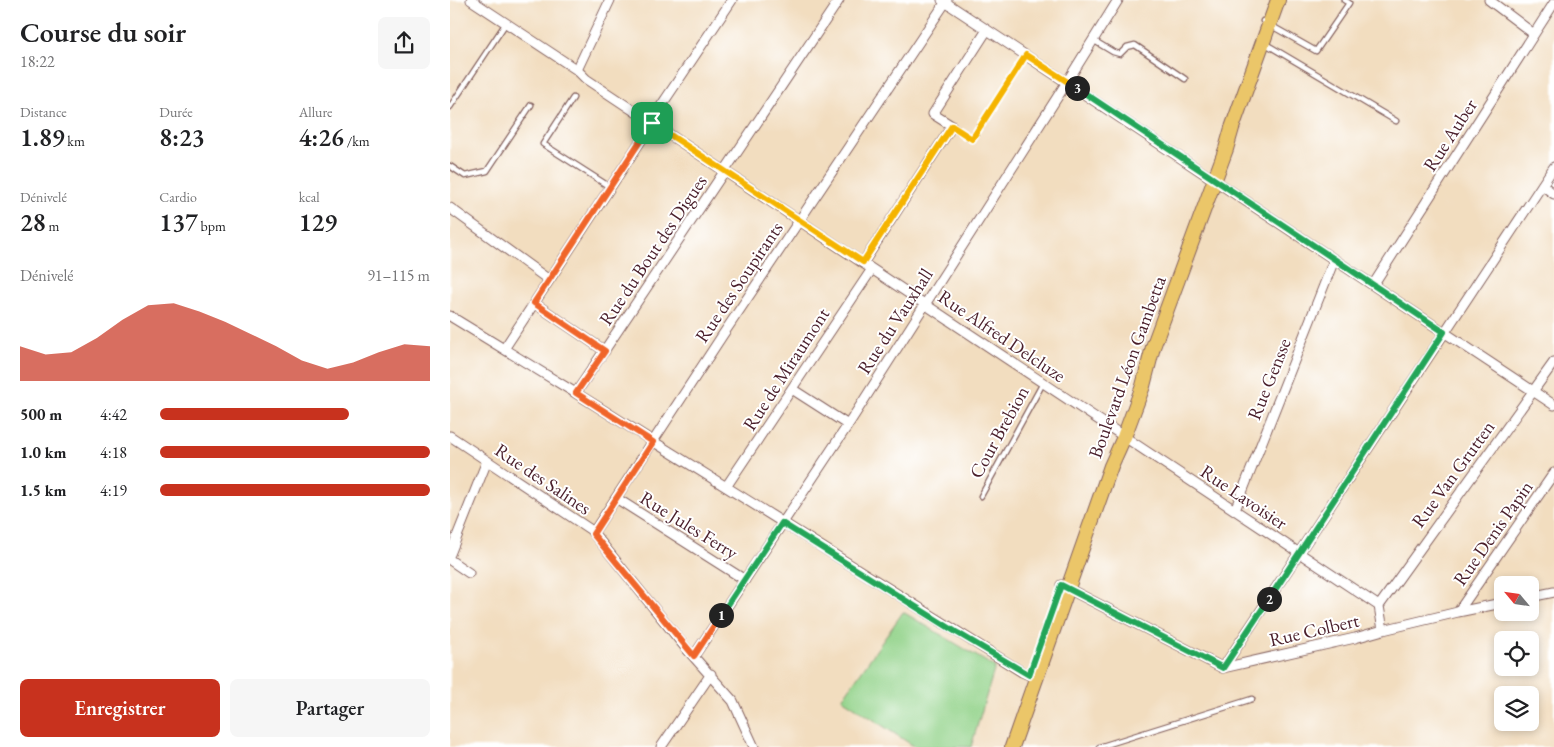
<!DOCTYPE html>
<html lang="fr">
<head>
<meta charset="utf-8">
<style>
  body { margin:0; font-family:"EB Garamond",serif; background:#f6f6f6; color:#202124; height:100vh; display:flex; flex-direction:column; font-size:19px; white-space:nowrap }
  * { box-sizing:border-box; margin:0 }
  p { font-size:16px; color:#757577 }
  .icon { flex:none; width:28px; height:28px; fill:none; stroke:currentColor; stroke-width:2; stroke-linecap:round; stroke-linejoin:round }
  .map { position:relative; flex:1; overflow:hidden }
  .panel { display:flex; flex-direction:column; background:#fff; width:450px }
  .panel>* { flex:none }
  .needle { width:32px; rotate:299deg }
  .fabs { position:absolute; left:1044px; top:576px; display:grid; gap:10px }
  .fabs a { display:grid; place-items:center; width:45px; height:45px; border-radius:8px; background:#fff; box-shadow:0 2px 8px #0003; font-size:25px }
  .pin { position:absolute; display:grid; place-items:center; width:42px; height:42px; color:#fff; margin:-21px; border-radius:10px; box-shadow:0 2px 8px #0006 }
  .km { position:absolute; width:25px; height:25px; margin:-12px; border-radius:50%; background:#222; color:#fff; font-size:14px; line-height:25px; text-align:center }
  .round { display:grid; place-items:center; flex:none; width:52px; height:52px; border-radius:8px; background:#f6f6f6 }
  .overview { display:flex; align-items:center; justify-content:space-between; height:85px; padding:0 20px }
  h1 { font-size:28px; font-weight:600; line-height:38px }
  .stats { display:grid; grid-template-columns:repeat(3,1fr); gap:8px; height:85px; padding:5px 20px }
  .stats div { display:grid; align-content:center }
  .stats b { font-size:25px; font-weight:600 }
  .stats small { font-size:14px; font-weight:400 }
  .stats p { font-size:14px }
  .chart { height:140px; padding:10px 20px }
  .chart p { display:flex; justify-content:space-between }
  .chart svg { width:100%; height:90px; margin-top:5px; fill:#c8321e; opacity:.7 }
  .button { display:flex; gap:10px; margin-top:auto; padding:10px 20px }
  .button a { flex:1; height:58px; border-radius:8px; background:#c8321e; color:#fff; font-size:20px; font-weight:600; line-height:58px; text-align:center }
  .button a+a { background:#f6f6f6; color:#202124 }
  ul { padding:0 20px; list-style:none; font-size:16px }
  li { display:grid; grid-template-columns:80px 60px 1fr; align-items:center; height:38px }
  li i { height:12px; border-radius:6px; background:#c8321e }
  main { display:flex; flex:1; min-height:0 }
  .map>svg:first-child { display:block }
  .pitch { fill:#93d38a; stroke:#6e795a }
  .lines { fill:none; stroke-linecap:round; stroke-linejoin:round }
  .lane-casing { stroke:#85625f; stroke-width:7 }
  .street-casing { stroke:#85625f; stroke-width:11 }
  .primary-casing { stroke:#85625f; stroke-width:16 }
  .lane { stroke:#fff; stroke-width:4.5 }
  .street { stroke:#fff; stroke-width:9 }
  .primary { stroke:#ebc669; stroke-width:14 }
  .split-1-casing { stroke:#fff; stroke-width:10 }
  .split-2-casing { stroke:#fff; stroke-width:10 }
  .split-3-casing { stroke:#fff; stroke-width:10 }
  .split-4-casing { stroke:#fff; stroke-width:10 }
  .split-1 { stroke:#f0652b; stroke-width:6 }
  .split-2 { stroke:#22a559; stroke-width:6 }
  .split-3 { stroke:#22a559; stroke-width:6 }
  .split-4 { stroke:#f5b400; stroke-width:6 }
  .labels { text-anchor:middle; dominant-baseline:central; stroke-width:4; stroke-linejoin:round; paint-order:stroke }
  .street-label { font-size:19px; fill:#4a1f2b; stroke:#fff }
</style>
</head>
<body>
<main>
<section class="panel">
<div class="overview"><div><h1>Course du soir</h1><p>18:22</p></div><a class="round"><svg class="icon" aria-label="share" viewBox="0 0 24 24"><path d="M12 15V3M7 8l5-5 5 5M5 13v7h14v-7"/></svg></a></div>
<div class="stats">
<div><p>Distance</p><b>1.89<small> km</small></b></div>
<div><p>Durée</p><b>8:23</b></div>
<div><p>Allure</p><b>4:26<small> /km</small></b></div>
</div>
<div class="stats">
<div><p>Dénivelé</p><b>28<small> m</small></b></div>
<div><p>Cardio</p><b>137<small> bpm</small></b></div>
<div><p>kcal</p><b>129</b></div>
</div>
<div class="chart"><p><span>Dénivelé</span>91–115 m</p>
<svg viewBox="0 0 160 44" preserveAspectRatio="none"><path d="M0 44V27L10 31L20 30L30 23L40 14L50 7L60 6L70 10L80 15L90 21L100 27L110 34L120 38L130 35L140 30L150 26L160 27V44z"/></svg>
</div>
<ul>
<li><b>500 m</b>4:42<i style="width:70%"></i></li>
<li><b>1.0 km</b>4:18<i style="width:100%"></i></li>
<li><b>1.5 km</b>4:19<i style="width:100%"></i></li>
</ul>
<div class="button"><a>Enregistrer</a><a>Partager</a></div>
</section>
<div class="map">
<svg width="1104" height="747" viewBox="0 0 1104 747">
  <rect width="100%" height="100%" fill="#fff"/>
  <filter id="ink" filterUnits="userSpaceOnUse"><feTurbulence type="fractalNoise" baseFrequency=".02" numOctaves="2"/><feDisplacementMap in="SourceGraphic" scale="10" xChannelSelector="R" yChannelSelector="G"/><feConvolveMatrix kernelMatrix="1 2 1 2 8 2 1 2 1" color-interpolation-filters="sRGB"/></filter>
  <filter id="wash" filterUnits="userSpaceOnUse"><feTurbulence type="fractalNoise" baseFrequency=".0096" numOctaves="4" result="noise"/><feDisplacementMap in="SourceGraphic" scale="20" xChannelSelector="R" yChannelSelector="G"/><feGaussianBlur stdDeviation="1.12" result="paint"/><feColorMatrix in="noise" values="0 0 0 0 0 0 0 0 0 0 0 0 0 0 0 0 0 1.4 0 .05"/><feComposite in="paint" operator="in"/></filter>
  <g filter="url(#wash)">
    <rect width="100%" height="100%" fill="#f2ddbf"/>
    <path class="pitch" d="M453 612 545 667 521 747H465L392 699Z"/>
  </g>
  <g filter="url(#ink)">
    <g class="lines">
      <g class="lane-casing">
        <path id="lane" d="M813 21 866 51 899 3 894 0
          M643 40 663 52 670 54 677 47 685 45 735 79
          M814 43 946 121
          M123 98 93 144 160 187
          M0 107 56 23
          M502 126 522 139 576 55
          M0 166 15 176 37 171 81 105
          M531 496 593 383
          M649 747 802 699"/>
      </g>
      <g class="street-casing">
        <path id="street" d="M21 0 127 70 136 79 929 606
          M492 0 1104 405
          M1039 0 1084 34
          M127 70 160 0
          M1092 185 1104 194
          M0 208 99 280
          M413 263 502 126 483 114 537 30
          M923 285 1104 3
          M84 303 155 351
          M0 316 137 400 572 672 586 678
          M54 349 196 133 207 112 282 0
          M342 389 398 425
          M126 393 389 0
          M0 436 141 530 235 647 283 701 304 747
          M276 487 422 269
          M166 498 295 580
          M785 510 884 260
          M143 533 272 336 497 0
          M0 554 37 461
          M0 560 19 573
          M611 585 773 668 905 638 933 630 1008 612 1052 603
          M1080 597 1104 592
          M929 606 1104 362
          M929 606 933 630
          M1008 612 1104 473
          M244 656 398 425 617 82 668 0
          M773 668 1104 167
          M211 747 261 674"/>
      </g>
      <g class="primary-casing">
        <path id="primary" d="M562 747 661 466 674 437 693 386 703 347 776 149 782 128 828 0"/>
      </g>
      <use href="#lane" class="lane"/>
      <use href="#street" class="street"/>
      <use href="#primary" class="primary"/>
    </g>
  </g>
  <g class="lines" filter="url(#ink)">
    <g class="split-1-casing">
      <path id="split-1" d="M202 123 84 303 155 351 126 393 203 442 143 534 244 656 271 615"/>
    </g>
    <g class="split-2-casing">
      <path id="split-2" d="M271 615 332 523 506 632 579 675 611 585 773 668 819 599"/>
    </g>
    <g class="split-3-casing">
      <path id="split-3" d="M627 88 994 332 819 599"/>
    </g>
    <g class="split-4-casing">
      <path id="split-4" d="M202 123 413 262 502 126 522 139 576 55 627 88"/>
    </g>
    <use href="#split-1" class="split-1"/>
    <use href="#split-2" class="split-2"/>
    <use href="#split-3" class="split-3"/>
    <use href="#split-4" class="split-4"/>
  </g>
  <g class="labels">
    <g class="street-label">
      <text transform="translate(1000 135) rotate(-57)">Rue Auber</text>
      <text transform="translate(203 250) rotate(-56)">Rue du Bout des Digues</text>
      <text transform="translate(289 282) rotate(-56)">Rue des Soupirants</text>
      <text transform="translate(445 321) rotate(-57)">Rue du Vauxhall</text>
      <text transform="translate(552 336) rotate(34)">Rue Alfred Delcluze</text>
      <text transform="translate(677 367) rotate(-70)">Boulevard Léon Gambetta</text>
      <text transform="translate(336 369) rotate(-57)">Rue de Miraumont</text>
      <text transform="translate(819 379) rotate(-68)">Rue Gensse</text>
      <text transform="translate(549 432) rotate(-61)">Cour Brebion</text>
      <text transform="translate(1003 474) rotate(-54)">Rue Van Grutten</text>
      <text transform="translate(93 479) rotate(34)">Rue des Salines</text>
      <text transform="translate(794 497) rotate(34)">Rue Lavoisier</text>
      <text transform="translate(239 525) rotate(32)">Rue Jules Ferry</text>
      <text transform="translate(1043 533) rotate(-55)">Rue Denis Papin</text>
      <text transform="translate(864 630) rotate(-13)">Rue Colbert</text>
    </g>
  </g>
</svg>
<div class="fabs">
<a><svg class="needle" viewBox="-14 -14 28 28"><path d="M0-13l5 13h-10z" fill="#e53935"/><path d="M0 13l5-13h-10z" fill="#757577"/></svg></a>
<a><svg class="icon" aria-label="locate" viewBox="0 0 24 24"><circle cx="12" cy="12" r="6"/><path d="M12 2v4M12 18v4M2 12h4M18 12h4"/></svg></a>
<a><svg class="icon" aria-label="layers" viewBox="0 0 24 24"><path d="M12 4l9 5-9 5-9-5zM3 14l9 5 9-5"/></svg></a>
</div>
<div class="pin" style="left:202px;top:123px;background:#1e9e55"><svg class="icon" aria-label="arrive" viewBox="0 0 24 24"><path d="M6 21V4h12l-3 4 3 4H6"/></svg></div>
<b class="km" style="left:271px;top:615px">1</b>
<b class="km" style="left:819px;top:599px">2</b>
<b class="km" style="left:627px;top:88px">3</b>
</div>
</main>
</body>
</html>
